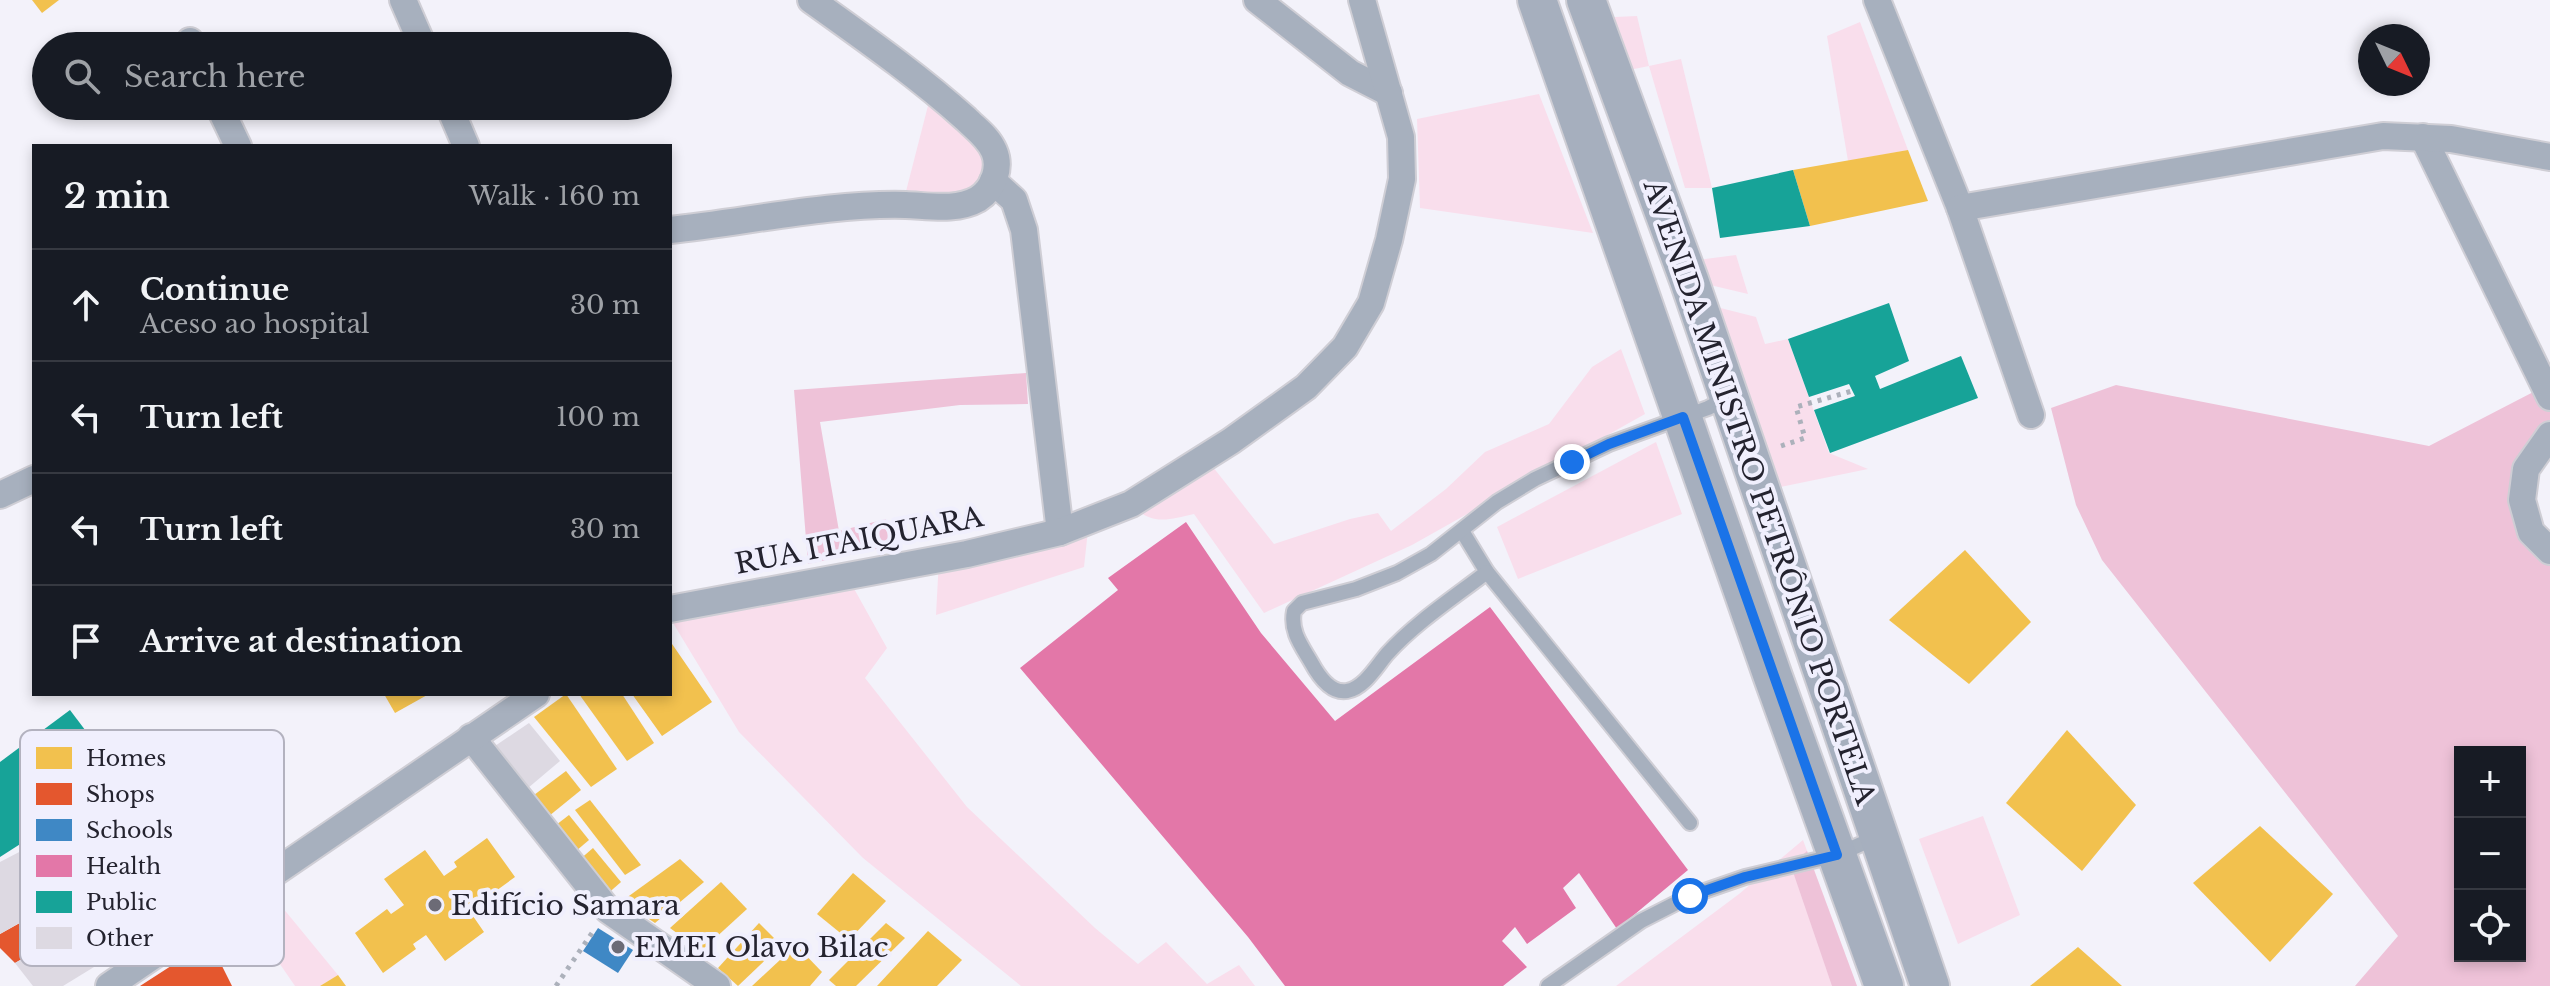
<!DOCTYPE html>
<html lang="en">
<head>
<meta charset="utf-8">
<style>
  :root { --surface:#171b24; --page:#242831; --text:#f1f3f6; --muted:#9ea1a6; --line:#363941 }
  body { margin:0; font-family:"Libre Baskerville",serif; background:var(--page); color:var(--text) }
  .controls { position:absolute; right:24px; bottom:24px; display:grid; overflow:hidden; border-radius:0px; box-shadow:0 4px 12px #0003 }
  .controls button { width:72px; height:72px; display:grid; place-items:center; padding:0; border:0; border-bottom:2px solid var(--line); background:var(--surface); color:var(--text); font:40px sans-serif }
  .compass { position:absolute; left:2358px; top:24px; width:72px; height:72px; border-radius:50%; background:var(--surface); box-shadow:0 4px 12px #0003; rotate:133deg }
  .stop { position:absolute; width:24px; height:24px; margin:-18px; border:6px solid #1a73e8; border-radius:50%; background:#fff }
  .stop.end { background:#1a73e8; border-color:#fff; box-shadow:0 2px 8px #0008 }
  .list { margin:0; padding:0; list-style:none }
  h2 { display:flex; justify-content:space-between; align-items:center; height:104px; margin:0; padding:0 32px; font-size:34px }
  h2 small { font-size:26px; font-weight:400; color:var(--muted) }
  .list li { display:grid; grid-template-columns:52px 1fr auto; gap:24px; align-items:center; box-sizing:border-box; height:112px; padding:0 32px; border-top:2px solid var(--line) }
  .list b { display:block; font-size:30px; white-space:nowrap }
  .list p { margin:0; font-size:26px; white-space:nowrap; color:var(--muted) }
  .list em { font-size:26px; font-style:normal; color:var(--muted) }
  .icon { flex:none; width:44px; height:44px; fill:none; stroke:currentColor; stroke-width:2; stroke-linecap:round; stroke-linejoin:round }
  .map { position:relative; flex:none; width:2550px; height:986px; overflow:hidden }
  .search { position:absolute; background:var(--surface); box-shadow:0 4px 12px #0003; left:32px; top:32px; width:640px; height:88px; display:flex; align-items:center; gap:20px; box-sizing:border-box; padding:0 28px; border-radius:44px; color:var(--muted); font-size:30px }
  .panel { position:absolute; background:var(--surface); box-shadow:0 4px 12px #0003; left:32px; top:144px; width:640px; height:552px; border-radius:0px }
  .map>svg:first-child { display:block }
  .green { fill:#f9deec }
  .forest { fill:#eec2d8; fill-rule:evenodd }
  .homes { fill:#f2c14e }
  .shops { fill:#e4572e }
  .schools { fill:#3f88c5 }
  .health { fill:#e377a8 }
  .public { fill:#17a398 }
  .building { fill:#ddd9e2 }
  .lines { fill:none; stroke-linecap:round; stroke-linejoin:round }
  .lane-casing { stroke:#cfced5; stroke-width:18 }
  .street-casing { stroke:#cfced5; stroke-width:30 }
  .secondary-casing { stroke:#cfced5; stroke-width:42 }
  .path { stroke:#acb1bb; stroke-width:5; stroke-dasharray:4 6; stroke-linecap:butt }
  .lane { stroke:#a7b0be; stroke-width:14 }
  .street { stroke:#a7b0be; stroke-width:26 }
  .secondary { stroke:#a6afbe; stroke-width:38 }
  .route { stroke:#1a73e8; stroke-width:10 }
  .poi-dot { fill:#6c6b76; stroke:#f0effd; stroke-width:3 }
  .labels { text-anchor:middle; stroke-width:8; stroke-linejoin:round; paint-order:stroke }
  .street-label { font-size:28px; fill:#24232f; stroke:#f0effd }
  .poi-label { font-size:28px; fill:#24232f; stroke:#f0effd; text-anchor:start }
  .key { fill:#f0effd; stroke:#b3b2bf; stroke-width:2 }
  .key-label { font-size:22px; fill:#24232f }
</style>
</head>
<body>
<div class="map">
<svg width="2550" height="986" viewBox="0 0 2550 986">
  <rect width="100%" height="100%" fill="#f3f2fa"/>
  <g class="green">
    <path d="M1637,16L1649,66L1681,59L1712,188H1685L1649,66L1614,73L1593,18Z"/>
    <path d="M1860,22L1908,150L1848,161L1827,36Z"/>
    <path d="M931,94L988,147L980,191L903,203Z"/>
    <path d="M1539,94L1593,233L1420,208L1417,119Z"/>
    <path d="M1736,255L1748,294L1689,280L1682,262Z"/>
    <path d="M1697,302L1756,317L1765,344L1788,339L1829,453L1868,469L1761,491Z"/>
    <path d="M1621,349L1645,414L1412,545L1264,613L1194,514C1168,520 1151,526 1131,504L1205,457L1274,544L1350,519L1378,513L1391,531L1446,489L1485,452L1549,424L1592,367Z"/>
    <path d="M1656,442L1682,514L1518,579L1497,527Z"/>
    <path d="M1089,521L1084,567L936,615L939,559Z"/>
    <path d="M847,576L887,648L865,678L967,807L1095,928L1138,964L1166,942L1207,984L1239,965L1255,986H1021L863,858L739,732L670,618Z"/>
    <path d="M1983,816L2020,915L1958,944L1919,839Z"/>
    <path d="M1803,840L1857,986H1616L1739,894Z"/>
    <path d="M273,896L338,975L320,986H295L246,915Z"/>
  </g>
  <g class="forest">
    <path d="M1026,373L1028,404L960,405L820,422L839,531L886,519L890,546L808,564L794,390Z"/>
    <path d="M2116,385L2429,446L2545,386L2550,397V437L2526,469L2550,551V986H2355L2398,936L2102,560L2076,505L2051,408ZM2460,752H2520V956H2460Z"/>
    <path d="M1807,851L1857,986H1832L1791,866Z"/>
  </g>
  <g class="homes">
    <path d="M32,0H59L42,13Z"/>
    <path d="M1908,150L1928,201L1810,226L1793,170Z"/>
    <path d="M1965,550L2031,622L1969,684L1889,620Z"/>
    <path d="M670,641L712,702L662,736L632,694H670Z"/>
    <path d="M384,694H429L395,713Z"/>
    <path d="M566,694L617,769L591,787L534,717Z"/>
    <path d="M579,694H622L654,743L627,761Z"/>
    <path d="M2067,730L2136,805L2082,871L2006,803Z"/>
    <path d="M566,771L581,790L549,816L534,795Z"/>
    <path d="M590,800L641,865L625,875L575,810Z"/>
    <path d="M569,815L589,840L576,851L556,825Z"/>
    <path d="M2260,826L2333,894L2270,962L2193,883Z"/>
    <path d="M487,838L515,877L482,901L479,896L466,906L484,932L445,961L426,935L413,944L416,949L383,973L355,933L387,909L391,914L404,905L384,879L425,850L444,876L457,867L454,862Z"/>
    <path d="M593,848L621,882L605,896L578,861Z"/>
    <path d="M680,859L704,882L655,923L622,901Z"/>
    <path d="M853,873L886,901L849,940L817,914Z"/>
    <path d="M721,882L747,909L701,951L670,928Z"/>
    <path d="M759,923L781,945L738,986L718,968Z"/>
    <path d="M886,923L905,938L856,986H836L829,980Z"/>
    <path d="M928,931L962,960L937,986H877Z"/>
    <path d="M796,945L822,972L810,986H752Z"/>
    <path d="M2078,947L2122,986H2030Z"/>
    <path d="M338,975L346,986H320Z"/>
  </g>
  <g class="shops">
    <path d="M45,909L64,934L15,963L0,948V934Z"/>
    <path d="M209,940L232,986H140L188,955Z"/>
  </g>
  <path class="schools" d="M598,928L633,950L618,973L583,951Z"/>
  <path class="health" d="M1186,522L1261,633L1335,721L1490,607L1688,870L1617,929L1579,873L1563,888L1576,908L1527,944L1515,927L1502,941L1527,967L1503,986H1285L1248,937L1020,668L1118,590L1108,578Z"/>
  <g class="public">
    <path d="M1793,170L1810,226L1720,238L1712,188Z"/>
    <path d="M1889,303L1909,361L1875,376L1880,389L1961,356L1978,398L1830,453L1814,410L1855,396L1849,384L1809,397L1788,339Z"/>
    <path d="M70,710L122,779L0,857V762Z"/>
  </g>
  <g class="building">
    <path d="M529,723L560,761L528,788L492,748Z"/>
    <path d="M25,849L58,901L0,934V862Z"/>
    <path d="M88,924L112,956L63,986H33L15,963Z"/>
  </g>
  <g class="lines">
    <g class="lane-casing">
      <g id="lane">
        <path d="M1462,531L1487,572L1690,823"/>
        <path d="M1487,572C1453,598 1415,623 1387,654C1376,667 1364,688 1347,691C1330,694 1318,675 1311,662C1301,645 1290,631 1294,611L1302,603L1356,589L1397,573L1431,554L1497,502L1535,479L1609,444L1708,408L1729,397"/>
        <path d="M1548,986L1641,921L1690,896L1745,877L1837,855L1879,836"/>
      </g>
    </g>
    <g class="street-casing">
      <g id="street">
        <path d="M403,0L423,46"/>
        <path d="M1257,0L1350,73L1389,93"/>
        <path d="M1877,0L1960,208L2031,415"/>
        <path d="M190,41L192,46"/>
        <path d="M219,106L238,146"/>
        <path d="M449,106L466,146"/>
        <path d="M2423,137L2550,397"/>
        <path d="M993,181L1014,200L1024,230L1060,532"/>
        <path d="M1960,208L2383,136L2451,139L2550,157"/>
        <path d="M670,230C747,222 829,203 906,205C930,206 957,211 978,199C994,189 1001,167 994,151C988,137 976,129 966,119C917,75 864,38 811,0"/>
        <path d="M2550,435L2526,469L2522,500L2531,532L2550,551"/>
        <path d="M0,495L34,479"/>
        <path d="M670,609L967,554L1060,532L1131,504L1231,441L1306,387L1345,347L1371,303L1389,240L1402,179L1401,137L1362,0"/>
        <path d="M471,737L608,910L717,986"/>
        <path d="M109,986L536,694"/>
      </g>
    </g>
    <g class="secondary-casing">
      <g id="secondary">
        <path d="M1537,0L1773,677L1884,986"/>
        <path d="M1586,0L1689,280L1930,986"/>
      </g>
    </g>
    <g class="path">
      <path d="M1781,446L1805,438L1796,407L1852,391"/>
      <path d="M556,986L594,930"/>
    </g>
    <use href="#lane" class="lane"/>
    <use href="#street" class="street"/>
    <use href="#secondary" class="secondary"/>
  </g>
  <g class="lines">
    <path class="route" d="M1572,462L1609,444L1683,417L1837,855L1745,877L1690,896"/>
  </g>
  <g class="poi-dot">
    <circle cx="435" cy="905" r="8"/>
    <circle cx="618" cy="947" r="8"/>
  </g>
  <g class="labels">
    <g class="street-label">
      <text transform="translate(1760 492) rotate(71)" y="10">AVENIDA MINISTRO PETRÔNIO PORTELA</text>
      <text transform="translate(859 540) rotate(-11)" y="10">RUA ITAIQUARA</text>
    </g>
    <g class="poi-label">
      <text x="451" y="915">Edifício Samara</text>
      <text x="634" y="957">EMEI Olavo Bilac</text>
    </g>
  </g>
  <rect x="20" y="730" width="264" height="236" rx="12" class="key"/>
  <rect x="36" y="747" width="36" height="22" fill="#f2c14e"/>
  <rect x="36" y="783" width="36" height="22" fill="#e4572e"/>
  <rect x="36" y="819" width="36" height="22" fill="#3f88c5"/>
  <rect x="36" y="855" width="36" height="22" fill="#e377a8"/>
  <rect x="36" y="891" width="36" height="22" fill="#17a398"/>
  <rect x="36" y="927" width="36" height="22" fill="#ddd9e2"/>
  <g class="key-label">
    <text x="86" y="766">Homes</text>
    <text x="86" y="802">Shops</text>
    <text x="86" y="838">Schools</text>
    <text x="86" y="874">Health</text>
    <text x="86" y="910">Public</text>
    <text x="86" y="946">Other</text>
  </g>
</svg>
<div class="controls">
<button>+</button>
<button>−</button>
<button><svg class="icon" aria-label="locate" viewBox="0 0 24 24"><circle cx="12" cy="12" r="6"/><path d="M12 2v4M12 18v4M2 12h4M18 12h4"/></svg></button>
</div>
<svg class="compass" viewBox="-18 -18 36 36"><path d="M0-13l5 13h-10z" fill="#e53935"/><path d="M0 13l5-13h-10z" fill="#9ea1a6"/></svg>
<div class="stop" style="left:1690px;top:896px"></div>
<div class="stop end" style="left:1572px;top:462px"></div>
<div class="search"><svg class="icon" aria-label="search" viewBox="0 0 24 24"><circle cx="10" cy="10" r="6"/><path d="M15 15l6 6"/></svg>Search here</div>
<section class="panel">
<h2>2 min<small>Walk · 160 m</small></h2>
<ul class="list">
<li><svg class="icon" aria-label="ahead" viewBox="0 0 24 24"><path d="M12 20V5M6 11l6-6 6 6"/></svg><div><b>Continue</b><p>Aceso ao hospital</p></div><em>30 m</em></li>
<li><svg class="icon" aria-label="left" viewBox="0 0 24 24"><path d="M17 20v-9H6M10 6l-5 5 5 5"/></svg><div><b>Turn left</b></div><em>100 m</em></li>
<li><svg class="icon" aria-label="left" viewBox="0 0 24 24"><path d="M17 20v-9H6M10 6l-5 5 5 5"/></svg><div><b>Turn left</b></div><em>30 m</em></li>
<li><svg class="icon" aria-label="arrive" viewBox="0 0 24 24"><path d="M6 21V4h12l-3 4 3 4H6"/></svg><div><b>Arrive at destination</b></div></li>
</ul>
</section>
</div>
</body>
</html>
